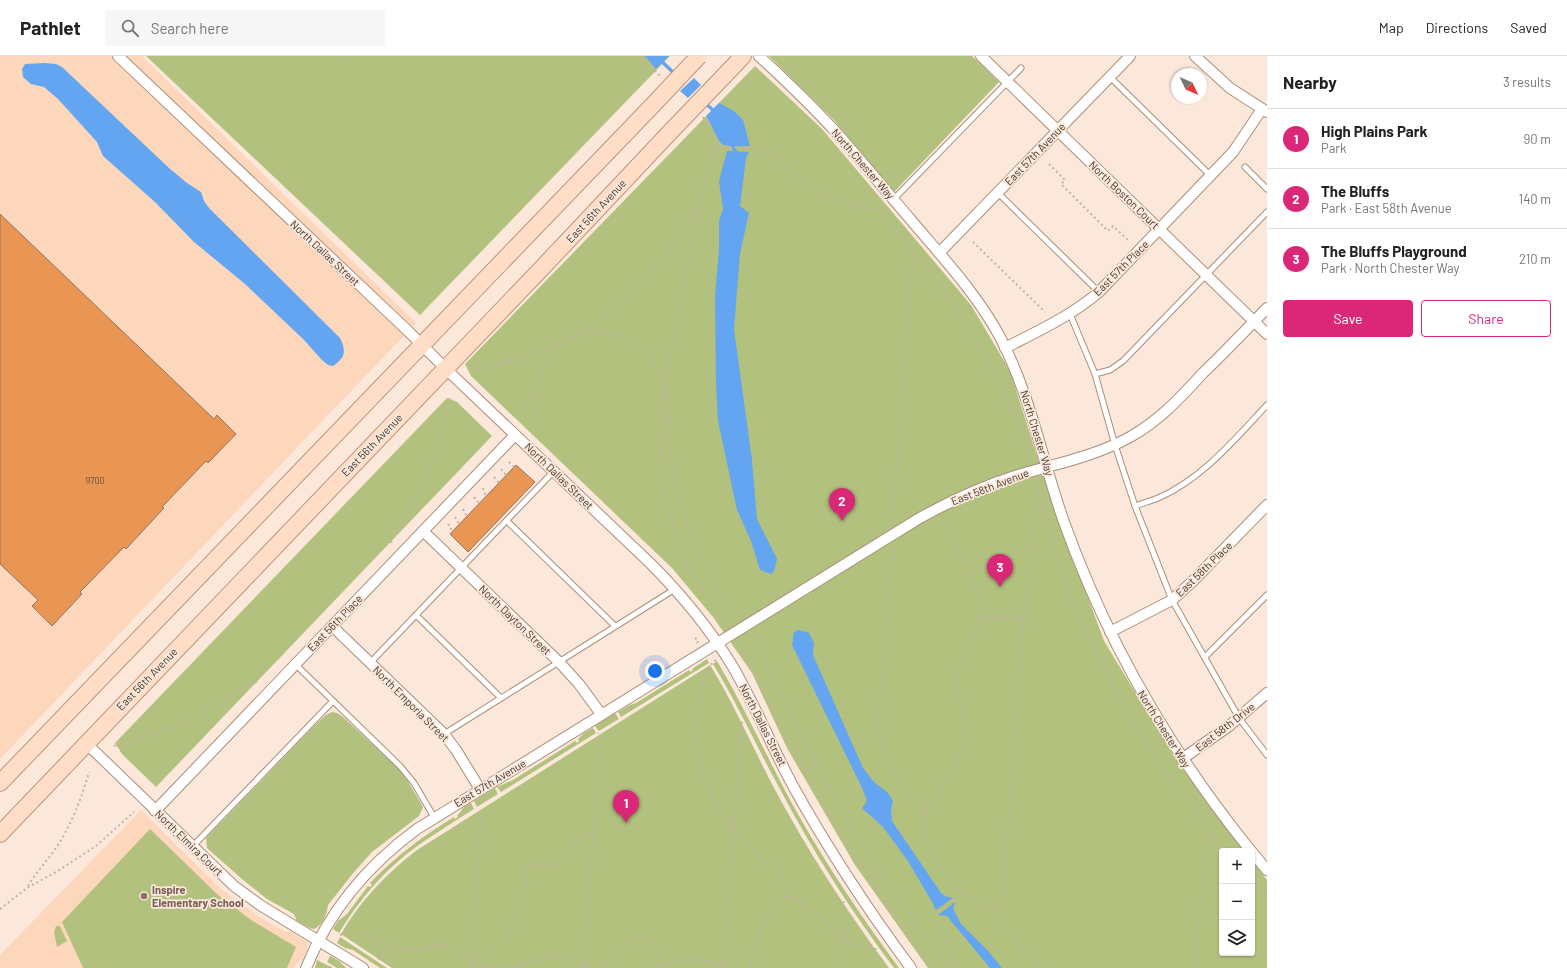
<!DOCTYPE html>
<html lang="en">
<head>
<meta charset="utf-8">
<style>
  :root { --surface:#fff; --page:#f6f6f6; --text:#222; --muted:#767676; --line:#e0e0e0; --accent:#db2777 }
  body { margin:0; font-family:Barlow,sans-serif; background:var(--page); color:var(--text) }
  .controls { position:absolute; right:12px; bottom:12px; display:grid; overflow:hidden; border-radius:4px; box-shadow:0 1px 3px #0004 }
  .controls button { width:36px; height:36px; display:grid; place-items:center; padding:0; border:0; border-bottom:1px solid var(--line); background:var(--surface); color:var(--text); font:20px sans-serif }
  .compass { position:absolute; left:1171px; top:12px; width:36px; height:36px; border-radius:50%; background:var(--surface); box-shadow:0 1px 3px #0004; rotate:134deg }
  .you { position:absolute; left:655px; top:615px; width:14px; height:14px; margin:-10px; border:3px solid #fff; border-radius:50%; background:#1a73e8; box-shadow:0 0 0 6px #1a73e833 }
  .badge { display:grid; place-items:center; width:26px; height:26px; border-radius:50%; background:var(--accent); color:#fff; font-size:13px; font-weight:700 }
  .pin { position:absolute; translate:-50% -33px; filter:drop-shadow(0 1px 2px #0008) }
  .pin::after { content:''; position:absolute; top:21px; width:14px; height:12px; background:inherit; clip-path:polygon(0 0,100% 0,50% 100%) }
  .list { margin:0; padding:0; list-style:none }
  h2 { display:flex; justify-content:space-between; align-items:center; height:52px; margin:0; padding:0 16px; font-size:17px }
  h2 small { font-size:13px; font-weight:400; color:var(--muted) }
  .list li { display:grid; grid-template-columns:26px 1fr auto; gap:12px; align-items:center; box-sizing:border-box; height:60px; padding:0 16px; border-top:1px solid var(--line) }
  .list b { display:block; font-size:15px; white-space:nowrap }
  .list p { margin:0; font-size:13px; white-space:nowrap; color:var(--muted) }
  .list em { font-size:13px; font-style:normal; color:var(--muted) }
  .actions { display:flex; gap:8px; padding:12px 16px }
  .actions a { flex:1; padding:9px 0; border:1px solid var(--accent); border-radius:4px; text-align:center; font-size:14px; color:var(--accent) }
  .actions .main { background:var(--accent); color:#fff }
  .icon { flex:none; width:22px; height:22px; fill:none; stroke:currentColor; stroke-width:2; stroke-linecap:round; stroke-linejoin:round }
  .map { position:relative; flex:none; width:1267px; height:912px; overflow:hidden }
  header { display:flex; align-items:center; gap:24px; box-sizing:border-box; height:56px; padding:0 20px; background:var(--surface); border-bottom:1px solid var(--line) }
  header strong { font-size:19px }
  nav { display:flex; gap:22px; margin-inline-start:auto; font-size:14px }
  .search { width:280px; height:36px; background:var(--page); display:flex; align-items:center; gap:10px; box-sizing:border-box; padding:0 14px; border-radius:4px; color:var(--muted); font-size:15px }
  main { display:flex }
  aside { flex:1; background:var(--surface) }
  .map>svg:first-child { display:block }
  .built { fill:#fdd7bc }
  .green { fill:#b3c17e }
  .water { fill:#63a5f0 }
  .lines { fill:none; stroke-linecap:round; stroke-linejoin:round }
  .stream { stroke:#63a5f0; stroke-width:3.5 }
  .building { fill:#e99553; stroke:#917561 }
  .service-casing { stroke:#ab8e79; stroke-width:7 }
  .minor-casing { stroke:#ab8e79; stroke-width:12 }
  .primary-casing { stroke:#be9578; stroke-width:18 }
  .path { stroke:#c3b2a5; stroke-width:2; stroke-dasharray:2 3; stroke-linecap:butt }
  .service { stroke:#fff; stroke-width:5 }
  .minor { stroke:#fff; stroke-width:10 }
  .primary { stroke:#ffddc6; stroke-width:16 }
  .primary-bridge-casing { stroke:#be9578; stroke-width:18; stroke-linecap:butt }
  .primary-bridge { stroke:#ffddc6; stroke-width:16 }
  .education-dot { fill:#8d6e63; stroke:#fbe8da; stroke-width:1.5 }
  .labels { text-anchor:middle; stroke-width:3.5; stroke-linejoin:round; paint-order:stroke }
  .number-label { font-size:9px; fill:#6d4f38 }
  .street-label { font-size:11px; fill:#44382f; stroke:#fbe8da }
  .education-label { font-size:11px; font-weight:bold; fill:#785e54; stroke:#fbe8da; text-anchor:start }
</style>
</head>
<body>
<header>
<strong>Pathlet</strong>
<div class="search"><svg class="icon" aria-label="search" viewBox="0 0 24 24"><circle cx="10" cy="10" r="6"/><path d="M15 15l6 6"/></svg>Search here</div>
<nav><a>Map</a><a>Directions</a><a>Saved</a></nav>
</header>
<main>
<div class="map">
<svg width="1267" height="912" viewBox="0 0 1267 912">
  <rect width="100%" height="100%" fill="#fbe8da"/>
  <g class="built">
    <path d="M0,0H142L416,267L0,703Z"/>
    <path d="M141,754L220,832L261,862L284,875L291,876L307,886V894L302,904L297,907L295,912H0V899Z"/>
  </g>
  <g class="green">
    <path d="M146,0H670L420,259Z"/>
    <path d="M769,0H972L999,26L894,136L832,62Z"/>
    <path d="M755,10L822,73L971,249L1010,315L1043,419L1104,585L1178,707L1245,795H1222V897H1252V804L1267,824V912H928L855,809L787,692L752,617L713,561L672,512L471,320L465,308Z"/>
    <path d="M447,342L457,346L492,380L156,731L122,698L115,687Z"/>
    <path d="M707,603L709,607L621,661L618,656L630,649L636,647L689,614L690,616L693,614L692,613Z"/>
    <path d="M717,605C747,655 770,709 799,760C829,813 863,863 899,912H894C851,855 813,796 780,733C757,692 738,648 713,608Z"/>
    <path d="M710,609C734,648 752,690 773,730C807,794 846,854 889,912H392L341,878C360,845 387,817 417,794Z"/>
    <path d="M332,656L337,657L343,661L398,712L406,722L423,751L419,760L372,796L354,816L328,849C327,858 323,869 314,873L310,872L297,865L294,858L267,843L242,823L207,792L206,782L313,671L326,659Z"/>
    <path d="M615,657L619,663L599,675L595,670Z"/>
    <path d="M593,672L596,677L501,736L497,731L513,724L575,685L577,687L579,685L578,683L584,677Z"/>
    <path d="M495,732L498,738L477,751L474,745Z"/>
    <path d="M471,747L474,753C456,764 438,776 420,788C387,811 360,842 339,877L333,873L338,865L347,858L368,830L370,831L372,829L370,827C396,800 423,780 454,761L455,763L458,761L457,760L464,751Z"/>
    <path d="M150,773L218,839L251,864L296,891L287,912H83L62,866Z"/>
    <path d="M56,870H60L67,885L57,891L54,876Z"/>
    <path d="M340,881L387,912H380L353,894L345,892L337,887Z"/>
    <path d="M330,900L339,905L346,912H337L327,906Z"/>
    <path d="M317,904L333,912H315Z"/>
  </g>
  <g class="water">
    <path d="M645,0H669L656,13Z"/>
    <path d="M44,7L56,8L62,11L169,112L187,127L201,136L204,145L209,152L340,282C346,295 346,301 333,310L328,309L322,304L304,284L245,228L194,186L155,146L103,100L97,86L58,43L44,31L31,28L23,21L22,13L25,8Z"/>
    <path d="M694,22L701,29L688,42L680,35Z"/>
    <path d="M719,47L734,55L743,64L750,90C742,90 732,91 724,89C718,88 711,66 706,60Z"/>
    <path d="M727,95L749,96L746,102L740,150L749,157L740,198L734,273L752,404L757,463L777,503L774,515L771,518L760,514L751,485L737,454L718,365L716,329L715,240L719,193V165L723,153L719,125Z"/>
    <path d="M798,574L809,577L814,587L813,599L863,712L873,725L888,737L893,745L891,753L892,765L941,837L947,841L953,842L936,854L932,846L908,805L883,771L862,752L867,745L863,734L792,589L794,576Z"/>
    <path d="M955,846L953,853L961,868L988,895L1002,912H990L947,860L938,859Z"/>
  </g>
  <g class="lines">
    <g class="stream">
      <path d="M656,0L676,19"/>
      <path d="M704,46L715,56"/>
      <path d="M731,87L737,99"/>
    </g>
  </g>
  <g class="building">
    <path d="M0,158L214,363L217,359L236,378L208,407L206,405L162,451L164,452L126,493L124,491L80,536L82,538L52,570L32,550L38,544L0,508Z"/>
    <path d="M516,409L535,426L468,496L450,478Z"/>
  </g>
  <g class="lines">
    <g class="service-casing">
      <g id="service">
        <path d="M1110,21L1211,120"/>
        <path d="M1245,111L1267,133"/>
        <path d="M998,137L1099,236"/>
        <path d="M893,144L1021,12"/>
        <path d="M1070,258L1095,318L1115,389L1135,450L1172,544L1239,662L1267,699"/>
        <path d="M1095,318L1110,314L1123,305L1267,156"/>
        <path d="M1135,450C1143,447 1151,445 1158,442C1202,423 1235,383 1267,349"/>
        <path d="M507,465L615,570"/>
        <path d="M416,559L500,641"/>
        <path d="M1205,601L1267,539"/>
        <path d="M370,607L554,415"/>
        <path d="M295,608L400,710L414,727L434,761"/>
        <path d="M444,678L675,533"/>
        <path d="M192,791L333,645"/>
      </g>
    </g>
    <g class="minor-casing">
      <g id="minor">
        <path d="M118,0L408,275L446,313L650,507C682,539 710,573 733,611C755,649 772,691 793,730C828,793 868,854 911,912"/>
        <path d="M759,0C785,24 810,48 834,74C860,103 885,134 911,164C943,202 977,238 1000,281C1031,340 1042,404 1064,466C1107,586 1171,696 1251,795"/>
        <path d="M981,0L1267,278"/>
        <path d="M1195,0L1230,32L1267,56"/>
        <path d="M939,197L1130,0"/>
        <path d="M1005,292C1038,275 1071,260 1099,236L1233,96L1262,53"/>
        <path d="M423,475L559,606L579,628L601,658"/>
        <path d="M332,570L444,678L456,694L480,733"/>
        <path d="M1110,576L1172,544L1193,525L1267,449"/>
        <path d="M86,687L234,830L260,849L363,912"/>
        <path d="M1182,703L1229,670L1267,637"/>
        <path d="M155,755L515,379"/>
        <path d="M1252,796L1267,814"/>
        <path d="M306,912C329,855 368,809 417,773L918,463C950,445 983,430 1018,419C1056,408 1096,400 1130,381C1159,365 1181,341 1203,317C1225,296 1246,274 1267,252"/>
      </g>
    </g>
    <g class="primary-casing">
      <g id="primary">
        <path d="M724,20L743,0"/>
        <path d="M0,727L650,52"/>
        <path d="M0,778L542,212L673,73"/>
      </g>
    </g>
    <g class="path">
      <path d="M641,0L662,22"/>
      <path d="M344,1L345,0"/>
      <path d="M703,61C711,70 715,80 715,92L697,154L696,167L665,329L661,370V405L662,422L670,458L674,474L686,504L688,515L726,570"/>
      <path d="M715,92C731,93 751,89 766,95C779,100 785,110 795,118C818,139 847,151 878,153C901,181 925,208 946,238C982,289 1013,346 1031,406"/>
      <path d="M1049,108L1065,124L1061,128L1108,175L1113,170L1129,185"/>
      <path d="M973,186L1045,256"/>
      <path d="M586,276C598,277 610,276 622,281C646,290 665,318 668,344C670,358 669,372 670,386C671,406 675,425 680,443C690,485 710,522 733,558"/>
      <path d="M477,314L521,302L553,292L563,286L586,276L626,243L646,224L670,194L688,165L697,154"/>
      <path d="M519,354L533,339"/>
      <path d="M539,373L533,339L539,319L552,293"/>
      <path d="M509,406L514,411"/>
      <path d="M501,413L506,419"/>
      <path d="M494,421L499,427"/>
      <path d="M1036,423C1039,434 1039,444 1043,454C1074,580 1144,696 1227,795"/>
      <path d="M483,432L486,440"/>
      <path d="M474,441L479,447"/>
      <path d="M463,453L467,461"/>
      <path d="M455,461L459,468"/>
      <path d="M944,465C954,487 983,538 981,560C980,580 962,595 959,616C956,646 972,667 960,700C952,722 928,739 925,763C921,793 951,829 974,845C980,849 986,854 993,853C999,851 1001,847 1003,842L1029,492L1035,454L1039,445"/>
      <path d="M893,466L914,196"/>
      <path d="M448,468L451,471V476"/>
      <path d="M391,487C398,469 409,454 417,438C433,407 443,374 450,341"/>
      <path d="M892,491C889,531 886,572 883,613C881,635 877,660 881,683C886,708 906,741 926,757"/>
      <path d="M969,520L1029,492"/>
      <path d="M981,560L1023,563"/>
      <path d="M751,583C779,630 801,679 827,728C862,792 904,854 950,912"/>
      <path d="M737,586C763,628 782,673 806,716C843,784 886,850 933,912"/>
      <path d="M698,587L695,583L699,580"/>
      <path d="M716,604C705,611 701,632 699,645C690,694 706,746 741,782C753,794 784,817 786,834C787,848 771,856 765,866C756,879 751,896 751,912"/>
      <path d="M114,690L159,676L186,665L258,625"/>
      <path d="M806,715L817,709"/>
      <path d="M871,824L881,817"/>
      <path d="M1252,824L1267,840"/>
      <path d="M28,830C35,818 45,807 54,795C70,772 81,744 89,716"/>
      <path d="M786,840C822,847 834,893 878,893"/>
      <path d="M995,852L1000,866L1040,912"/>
      <path d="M0,853L27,832L56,816L96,790L134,756"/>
      <path d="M340,879C355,875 367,876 380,885C386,889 392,893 399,894C416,897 431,885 447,890C454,892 460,897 466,901C476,907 488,911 500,912"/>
      <path d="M379,904L389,891"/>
      <path d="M330,912V909"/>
      <path d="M472,912L481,770V763L477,753"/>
      <path d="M483,912C484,886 506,888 513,871C516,864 515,856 517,849C519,841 526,836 527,827C528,820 524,815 528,809C537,807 545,814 553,810C572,801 563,780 593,778"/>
      <path d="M506,912C525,911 541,898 559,900C570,901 578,910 588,912"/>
      <path d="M584,912L600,687L598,677"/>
      <path d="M597,912C604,910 610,906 615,901C625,890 633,874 650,885C661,891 659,901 658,912"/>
      <path d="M651,912C677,901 702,901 728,912"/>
      <path d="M724,912L742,665"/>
      <path d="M838,912L844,844"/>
      <path d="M957,912L935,861L938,856L963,837"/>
      <path d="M1196,912L1205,789L1210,774"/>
    </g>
    <use href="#service" class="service"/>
    <use href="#minor" class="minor"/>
    <use href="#primary" class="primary"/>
    <g class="primary-bridge-casing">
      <g id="primary-bridge">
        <path d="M650,52L699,0"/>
        <path d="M673,73L724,20"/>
      </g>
    </g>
    <use href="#primary-bridge" class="primary-bridge"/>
  </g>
  <circle class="education-dot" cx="144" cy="840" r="4"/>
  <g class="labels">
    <g class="number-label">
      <text x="95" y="428">9700</text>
    </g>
    <g class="street-label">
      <text transform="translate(1035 98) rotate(-46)" y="4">East 57th Avenue</text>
      <text transform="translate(863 108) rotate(49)" y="4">North Chester Way</text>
      <text transform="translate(1124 139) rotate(44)" y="4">North Boston Court</text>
      <text transform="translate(596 155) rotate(-47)" y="4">East 56th Avenue</text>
      <text transform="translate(325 197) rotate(43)" y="4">North Dallas Street</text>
      <text transform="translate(1121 212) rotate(-45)" y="4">East 57th Place</text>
      <text transform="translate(1037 377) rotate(73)" y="4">North Chester Way</text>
      <text transform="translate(372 389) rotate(-46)" y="4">East 56th Avenue</text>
      <text transform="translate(559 420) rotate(44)" y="4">North Dallas Street</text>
      <text transform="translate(990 431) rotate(-21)" y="4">East 58th Avenue</text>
      <text transform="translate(1204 513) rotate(-44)" y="4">East 58th Place</text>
      <text transform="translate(515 564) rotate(44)" y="4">North Dayton Street</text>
      <text transform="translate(335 567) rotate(-46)" y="4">East 56th Place</text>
      <text transform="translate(147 623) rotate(-46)" y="4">East 56th Avenue</text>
      <text transform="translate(411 648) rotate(45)" y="4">North Emporia Street</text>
      <text transform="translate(763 669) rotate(63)" y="4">North Dallas Street</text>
      <text transform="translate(1225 671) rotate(-38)" y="4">East 58th Drive</text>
      <text transform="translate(1164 673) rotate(58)" y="4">North Chester Way</text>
      <text transform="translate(490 727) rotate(-31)" y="4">East 57th Avenue</text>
      <text transform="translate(189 787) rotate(44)" y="4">North Elmira Court</text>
    </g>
    <g class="education-label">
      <text x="152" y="838">Inspire<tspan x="152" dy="13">Elementary School</tspan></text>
    </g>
  </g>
</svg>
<div class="controls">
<button>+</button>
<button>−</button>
<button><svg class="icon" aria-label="layers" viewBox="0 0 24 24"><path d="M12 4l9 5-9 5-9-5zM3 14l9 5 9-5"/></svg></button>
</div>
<svg class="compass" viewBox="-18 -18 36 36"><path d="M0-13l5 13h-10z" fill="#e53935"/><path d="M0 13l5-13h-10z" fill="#767676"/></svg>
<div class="you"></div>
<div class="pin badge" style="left:626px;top:767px">1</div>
<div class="pin badge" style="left:842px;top:465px">2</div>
<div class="pin badge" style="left:1000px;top:531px">3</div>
</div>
<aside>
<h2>Nearby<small>3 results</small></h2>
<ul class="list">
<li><span class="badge">1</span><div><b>High Plains Park</b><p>Park</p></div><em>90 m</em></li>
<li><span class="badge">2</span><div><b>The Bluffs</b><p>Park · East 58th Avenue</p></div><em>140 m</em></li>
<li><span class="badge">3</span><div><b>The Bluffs Playground</b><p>Park · North Chester Way</p></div><em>210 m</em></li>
</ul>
<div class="actions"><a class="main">Save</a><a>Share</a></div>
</aside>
</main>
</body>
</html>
